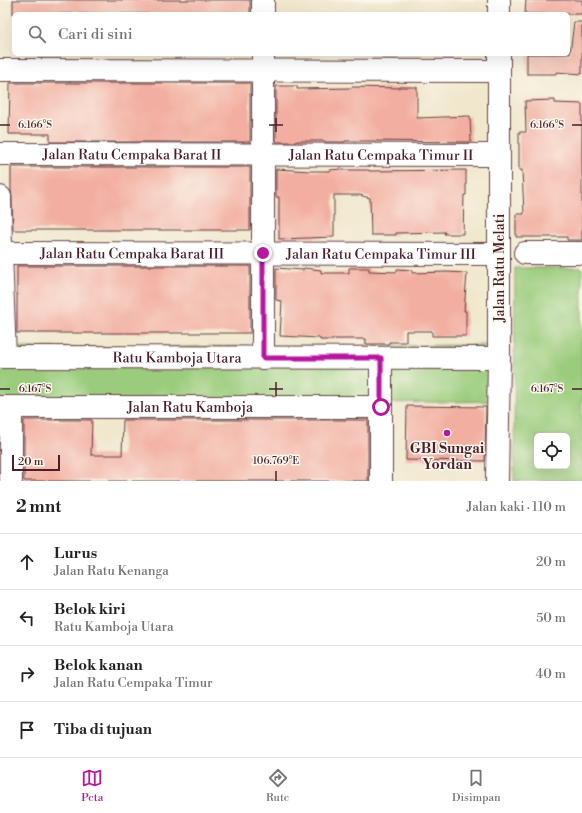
<!DOCTYPE html>
<html lang="id">
<head>
<meta charset="utf-8">
<style>
  :root { --surface:#fff; --page:#f6f6f6; --text:#222; --muted:#767676; --line:#e0e0e0; --accent:#b5179e }
  body { margin:0; font-family:"Libre Bodoni",serif; background:var(--page); color:var(--text) }
  .controls { position:absolute; right:12px; bottom:12px; display:grid; overflow:hidden; border-radius:6px; box-shadow:0 4px 16px #0002 }
  .controls button { width:36px; height:36px; display:grid; place-items:center; padding:0; border:0; border-bottom:1px solid var(--line); background:var(--surface); color:var(--text); font:20px sans-serif }
  .scale { position:absolute; left:12px; bottom:10px; width:48px; box-sizing:border-box; padding-left:4px; border:2px solid #4a1f2b; border-top:0; font-size:11px; line-height:14px; white-space:nowrap; color:#4a1f2b; -webkit-text-stroke:3px #fbf7ec; paint-order:stroke }
  .stop { position:absolute; width:12px; height:12px; margin:-9px; border:3px solid #b5179e; border-radius:50%; background:#fff }
  .stop.end { background:#b5179e; border-color:#fff; box-shadow:0 1px 4px #0008 }
  .list { margin:0; padding:0; list-style:none }
  h2 { display:flex; justify-content:space-between; align-items:center; height:52px; margin:0; padding:0 16px; font-size:17px }
  h2 small { font-size:13px; font-weight:400; color:var(--muted) }
  .list li { display:grid; grid-template-columns:26px 1fr auto; gap:12px; align-items:center; box-sizing:border-box; height:56px; padding:0 16px; border-top:1px solid var(--line) }
  .list b { display:block; font-size:15px; white-space:nowrap }
  .list p { margin:0; font-size:13px; white-space:nowrap; color:var(--muted) }
  .list em { font-size:13px; font-style:normal; color:var(--muted) }
  .icon { flex:none; width:22px; height:22px; fill:none; stroke:currentColor; stroke-width:2; stroke-linecap:round; stroke-linejoin:round }
  .map { position:relative; flex:none; width:582px; height:481px; overflow:hidden }
  .search { position:absolute; background:var(--surface); box-shadow:0 4px 16px #0002; left:12px; right:12px; top:12px; height:44px; display:flex; align-items:center; gap:10px; box-sizing:border-box; padding:0 14px; border-radius:6px; color:var(--muted); font-size:15px }
  .sheet { height:276px; background:var(--surface) }
  nav { display:flex; justify-content:space-around; align-items:center; box-sizing:border-box; height:56px; border-top:1px solid var(--line); background:var(--surface); font-size:11px; color:var(--muted) }
  nav a { display:grid; justify-items:center; gap:2px }
  nav .on { color:var(--accent) }
  .map>svg:first-child { display:block }
  .green { fill:#9acc7b; stroke:#727653; fill-rule:evenodd }
  .building { fill:#f2afa1 }
  .lines { fill:none; stroke-linecap:round; stroke-linejoin:round }
  .minor-casing { stroke:#633d43; stroke-width:24 }
  .minor { stroke:#fff; stroke-width:22 }
  .route { stroke:#b5179e; stroke-width:5 }
  .ticks { fill:none; stroke:#4a1f2b; stroke-width:1.5 }
  .poi-dot { fill:#b5179e; stroke:#fbf7ec; stroke-width:1.5 }
  .labels { text-anchor:middle; stroke-width:3; stroke-linejoin:round; paint-order:stroke }
  .street-label { font-size:14px; fill:#4a1f2b; stroke:#fbf7ec }
  .poi-label { font-size:14px; font-weight:bold; fill:#4a1f2b; stroke:#fbf7ec }
  .ticks-label { font-size:10px; text-anchor:middle; fill:#4a1f2b; stroke:#fbf7ec; stroke-width:3; stroke-linejoin:round; paint-order:stroke }
</style>
</head>
<body>
<div class="map">
<svg width="582" height="481" viewBox="0 0 582 481">
  <rect width="100%" height="100%" fill="#fbf7ec"/>
  <filter id="ink" filterUnits="userSpaceOnUse"><feTurbulence type="fractalNoise" baseFrequency=".025" numOctaves="2"/><feDisplacementMap in="SourceGraphic" scale="8" xChannelSelector="R" yChannelSelector="G"/><feConvolveMatrix kernelMatrix="1 2 1 2 8 2 1 2 1" color-interpolation-filters="sRGB"/></filter>
  <filter id="wash" filterUnits="userSpaceOnUse"><feTurbulence type="fractalNoise" baseFrequency=".012" numOctaves="4" result="noise"/><feDisplacementMap in="SourceGraphic" scale="16" xChannelSelector="R" yChannelSelector="G"/><feGaussianBlur stdDeviation="0.9" result="paint"/><feColorMatrix in="noise" values="0 0 0 0 0 0 0 0 0 0 0 0 0 0 0 0 0 1.4 0 .05"/><feComposite in="paint" operator="in"/></filter>
  <g filter="url(#wash)">
    <rect width="100%" height="100%" fill="#f0e7cc"/>
    <g class="green">
      <path d="M515,268H582V481H514ZM537,436H567V466H537Z"/>
      <path d="M504,345L503,401L0,409V348Z"/>
    </g>
    <g id="blocks">
      <g class="building">
        <rect x="13" y="0" width="237" height="14"/>
        <path d="M526,0H582V14H525Z"/>
        <path d="M574,22H582V74L556,72V74H527V54H570Z"/>
        <path d="M10,83H250V142H50V134H9Z"/>
        <path d="M276,86H297V89L352,88V87L399,88V87H417V118L470,116L471,142L367,141H345V142H325V141H297L296,142H276Z"/>
        <path d="M555,100V103L582,104V240H567V237H516V214H524L522,170H519V132H526L525,101Z"/>
        <path d="M11,167H250V230H13L12,197L11,190Z"/>
        <path d="M276,169L310,171H329V170L342,169V170H369V171L466,170V195H464L463,234H444L445,232L396,233V235H371L370,198L359,195H334V237L279,239V197H276Z"/>
        <rect x="17" y="266" width="233" height="67"/>
        <path d="M276,268L303,270L304,268L321,270V273H349V268H369V271L397,272V269L412,270V273L446,272L467,273L464,311H466V336H432V331H406V342H389V344H366V339H333V340H320V338L280,336L282,301L276,300Z"/>
        <path d="M407,406L486,407L485,461L406,460Z"/>
        <path d="M24,420H92L91,455H122L123,420H368V481H24Z"/>
      </g>
    </g>
  </g>
  <g filter="url(#ink)">
    <use href="#blocks" fill-opacity="0" stroke="#633d43" stroke-width="1"/>
    <g class="lines">
      <g class="minor-casing">
        <g id="minor">
          <path d="M263,0V14"/>
          <path d="M499,0V14"/>
          <path d="M0,70L499,71"/>
          <path id="s1" d="M0,154L499,155"/>
          <path d="M0,197L1,253L5,357"/>
          <path id="s2" d="M1,253L499,254"/>
          <path d="M525,253H582"/>
          <path id="s3" d="M0,357L499,358"/>
          <path d="M263,358V54"/>
          <path id="s4" d="M0,407H381"/>
          <path d="M11,481V407"/>
          <path d="M381,481V358"/>
          <path d="M497,481L499,358V54"/>
        </g>
      </g>
      <use href="#minor" class="minor"/>
    </g>
  </g>
  <g class="lines" filter="url(#ink)">
    <path class="route" d="M263,253V358H381V407"/>
  </g>
  <path class="ticks" d="M276,118V132M0,125H10M269,125H283M572,125H582M276,382V396M0,389H10M269,389H283M572,389H582M276,471V481"/>
  <circle class="poi-dot" cx="447" cy="433" r="4"/>
  <g class="labels">
    <g class="street-label">
      <text dy="5" stroke="none"><textPath href="#s1" startOffset="132">Jalan Ratu Cempaka Barat II</textPath></text>
      <text dy="5" stroke="none"><textPath href="#s1" startOffset="381">Jalan Ratu Cempaka Timur II</textPath></text>
      <text dy="5" stroke="none"><textPath href="#s2" startOffset="131">Jalan Ratu Cempaka Barat III</textPath></text>
      <text dy="5" stroke="none"><textPath href="#s2" startOffset="380">Jalan Ratu Cempaka Timur III</textPath></text>
      <text transform="translate(499 268) rotate(-90)" y="5">Jalan Ratu Melati</text>
      <text dy="5" stroke="none"><textPath href="#s3" startOffset="177">Ratu Kamboja Utara</textPath></text>
      <text dy="5" stroke="none"><textPath href="#s4" startOffset="190">Jalan Ratu Kamboja</textPath></text>
    </g>
    <g class="poi-label">
      <text x="447" y="453">GBI Sungai<tspan x="447" dy="16">Yordan</tspan></text>
    </g>
  </g>
  <g class="ticks-label">
    <text x="35" y="128">6.166°S</text>
    <text x="547" y="128">6.166°S</text>
    <text x="35" y="392">6.167°S</text>
    <text x="547" y="392">6.167°S</text>
    <text x="276" y="464">106.769°E</text>
  </g>
</svg>
<div class="controls">
<button><svg class="icon" aria-label="locate" viewBox="0 0 24 24"><circle cx="12" cy="12" r="6"/><path d="M12 2v4M12 18v4M2 12h4M18 12h4"/></svg></button>
</div>
<div class="scale">20 m</div>
<div class="stop" style="left:381px;top:407px"></div>
<div class="stop end" style="left:263px;top:253px"></div>
<div class="search"><svg class="icon" aria-label="search" viewBox="0 0 24 24"><circle cx="10" cy="10" r="6"/><path d="M15 15l6 6"/></svg>Cari di sini</div>
</div>
<section class="sheet">
<h2>2 mnt<small>Jalan kaki · 110 m</small></h2>
<ul class="list">
<li><svg class="icon" aria-label="ahead" viewBox="0 0 24 24"><path d="M12 20V5M6 11l6-6 6 6"/></svg><div><b>Lurus</b><p>Jalan Ratu Kenanga</p></div><em>20 m</em></li>
<li><svg class="icon" aria-label="left" viewBox="0 0 24 24"><path d="M17 20v-9H6M10 6l-5 5 5 5"/></svg><div><b>Belok kiri</b><p>Ratu Kamboja Utara</p></div><em>50 m</em></li>
<li><svg class="icon" aria-label="right" viewBox="0 0 24 24"><path d="M7 20v-9h11M14 6l5 5-5 5"/></svg><div><b>Belok kanan</b><p>Jalan Ratu Cempaka Timur</p></div><em>40 m</em></li>
<li><svg class="icon" aria-label="arrive" viewBox="0 0 24 24"><path d="M6 21V4h12l-3 4 3 4H6"/></svg><div><b>Tiba di tujuan</b></div></li>
</ul>
</section>
<nav>
<a class="on"><svg class="icon" aria-label="map" viewBox="0 0 24 24"><path d="M3 6l6-2 6 2 6-2v14l-6 2-6-2-6 2zM9 4v14M15 6v14"/></svg>Peta</a>
<a><svg class="icon" aria-label="directions" viewBox="0 0 24 24"><path d="M12 3l9 9-9 9-9-9zM9 14v-3h6M13 9l2 2-2 2"/></svg>Rute</a>
<a><svg class="icon" aria-label="saved" viewBox="0 0 24 24"><path d="M7 4h10v16l-5-4-5 4z"/></svg>Disimpan</a>
</nav>
</body>
</html>
